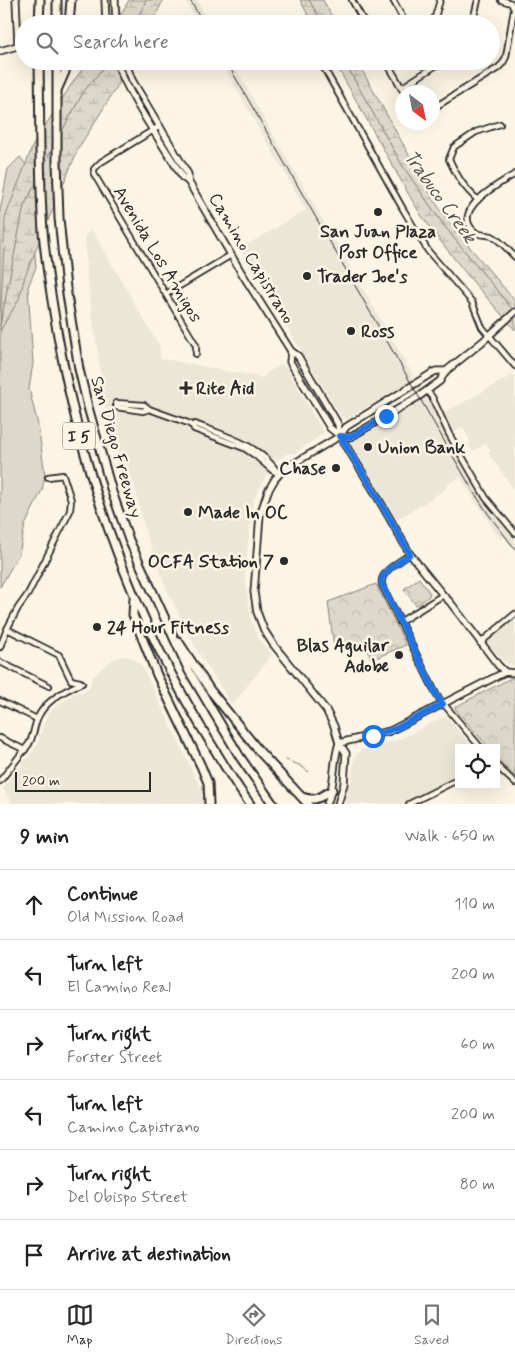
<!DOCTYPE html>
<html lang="en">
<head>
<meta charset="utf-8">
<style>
  :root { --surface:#fff; --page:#f6f6f6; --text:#222; --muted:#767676; --line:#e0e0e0; --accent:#2b2b2b }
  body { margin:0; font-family:Mynerve,sans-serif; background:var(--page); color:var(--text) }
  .controls { position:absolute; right:15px; bottom:15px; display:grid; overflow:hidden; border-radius:0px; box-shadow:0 5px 20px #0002 }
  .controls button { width:45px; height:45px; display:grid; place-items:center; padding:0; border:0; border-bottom:1px solid var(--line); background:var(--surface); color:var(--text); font:25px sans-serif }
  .compass { position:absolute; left:395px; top:85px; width:45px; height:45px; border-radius:50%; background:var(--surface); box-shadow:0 5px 20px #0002; rotate:148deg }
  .scale { position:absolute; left:15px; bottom:12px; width:136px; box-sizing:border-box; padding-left:5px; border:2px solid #2b2b2b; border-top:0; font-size:14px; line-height:18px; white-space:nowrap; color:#2b2b2b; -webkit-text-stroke:4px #fcf5e5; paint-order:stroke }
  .stop { position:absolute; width:15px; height:15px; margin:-11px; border:4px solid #1a73e8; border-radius:50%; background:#fff }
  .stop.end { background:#1a73e8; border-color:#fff; box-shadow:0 1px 5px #0008 }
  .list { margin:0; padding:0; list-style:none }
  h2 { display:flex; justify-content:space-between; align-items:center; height:65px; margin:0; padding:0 20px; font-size:21px }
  h2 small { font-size:16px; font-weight:400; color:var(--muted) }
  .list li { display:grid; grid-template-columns:32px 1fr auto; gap:15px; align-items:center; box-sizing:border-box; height:70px; padding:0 20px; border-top:1px solid var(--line) }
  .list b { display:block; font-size:19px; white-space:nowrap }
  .list p { margin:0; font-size:16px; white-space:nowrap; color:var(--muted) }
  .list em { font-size:16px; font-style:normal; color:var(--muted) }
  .icon { flex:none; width:28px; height:28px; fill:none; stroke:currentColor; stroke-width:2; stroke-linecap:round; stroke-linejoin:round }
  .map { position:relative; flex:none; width:515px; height:804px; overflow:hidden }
  .search { position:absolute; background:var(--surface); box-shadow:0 5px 20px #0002; left:15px; right:15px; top:15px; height:55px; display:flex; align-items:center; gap:12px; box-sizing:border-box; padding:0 18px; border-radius:28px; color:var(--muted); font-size:19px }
  .sheet { height:485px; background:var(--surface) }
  nav { display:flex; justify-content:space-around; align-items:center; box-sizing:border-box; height:70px; border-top:1px solid var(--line); background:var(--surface); font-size:14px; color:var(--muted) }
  nav a { display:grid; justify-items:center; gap:2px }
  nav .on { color:var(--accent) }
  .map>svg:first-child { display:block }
  .built { fill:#ece6d7 }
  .green { fill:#ded8ca; stroke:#84827a }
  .wetland { fill:url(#wetland-marsh); stroke:#84827a }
  .park { fill:url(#park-crowns); stroke:#84827a }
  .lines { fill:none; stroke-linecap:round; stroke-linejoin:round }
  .stream { stroke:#7d7b74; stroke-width:1 }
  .minor-casing { stroke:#2b2b2b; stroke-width:8 }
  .major-casing { stroke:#2b2b2b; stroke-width:9 }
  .highway-casing { stroke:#2b2b2b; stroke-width:11 }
  .minor { stroke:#fcf5e5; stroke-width:4.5 }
  .major { stroke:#fcf5e5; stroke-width:5.5 }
  .highway { stroke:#fcf5e5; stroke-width:7 }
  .rail { stroke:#2b2b2b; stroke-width:1 }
  .route { stroke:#1a73e8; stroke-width:6 }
  .poi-dot { fill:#2b2b2b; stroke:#fcf5e5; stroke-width:2 }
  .labels { text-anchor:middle; stroke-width:5; stroke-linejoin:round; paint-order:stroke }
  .shield { fill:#fcf5e5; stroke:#6a6863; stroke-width:1 }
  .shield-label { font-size:16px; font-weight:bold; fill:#2b2b2b }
  .poi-label { font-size:18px; font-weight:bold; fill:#2b2b2b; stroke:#fcf5e5; text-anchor:start }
  .street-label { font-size:18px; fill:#2b2b2b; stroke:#fcf5e5 }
  .water-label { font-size:19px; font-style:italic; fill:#545350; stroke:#fcf5e5 }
</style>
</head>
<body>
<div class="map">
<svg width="515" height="804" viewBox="0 0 515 804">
  <defs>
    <pattern id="wetland-marsh" width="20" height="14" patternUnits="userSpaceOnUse" patternTransform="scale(1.25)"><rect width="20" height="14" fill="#ded8ca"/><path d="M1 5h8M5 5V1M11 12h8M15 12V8" fill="none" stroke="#bfbaae"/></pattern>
    <pattern id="park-crowns" width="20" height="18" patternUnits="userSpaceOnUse" patternTransform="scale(1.25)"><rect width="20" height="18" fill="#ded8ca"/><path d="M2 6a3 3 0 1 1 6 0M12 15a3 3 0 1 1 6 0" fill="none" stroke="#bfbaae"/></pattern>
  </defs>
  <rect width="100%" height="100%" fill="#fcf5e5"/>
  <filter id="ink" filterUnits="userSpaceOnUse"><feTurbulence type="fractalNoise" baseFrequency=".02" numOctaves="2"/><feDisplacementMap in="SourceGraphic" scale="10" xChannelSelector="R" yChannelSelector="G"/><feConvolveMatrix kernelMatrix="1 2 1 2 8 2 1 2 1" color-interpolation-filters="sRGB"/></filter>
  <g filter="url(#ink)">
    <g class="built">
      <path d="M185,0H197L210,24H198Z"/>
      <path d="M220,61H232L271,131L413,375L412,377L428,402L430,401L484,497L515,536V551L504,536L500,539L460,477L447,485L446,489L397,520L352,445L353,441L417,403L405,384L347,419L341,417L240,249L306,210Z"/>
      <path d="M92,230L160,347V358L263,378L267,373L280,365L285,366L324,433L294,454L289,453L272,462L253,502L245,568L246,587L251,620L258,638L272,655L232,705L198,652L167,590L144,528L134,483L118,453L108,425L87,278L85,235Z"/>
      <path d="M512,375L515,378V491L488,453L491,451L486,444L473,451L468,444L471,442L462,427L453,433L442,414Z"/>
      <path d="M515,620V667L501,659L487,643V641Z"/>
      <path d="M124,656L133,658L142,666L204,795L205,804H12L3,788L35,748L39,739L42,728L49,713L58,704L75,693L83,692L89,689L92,678L103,667L114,659Z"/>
      <path d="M445,717H447L473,748H459V775L401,804H345L347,793L352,779L354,760L355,756L359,752L364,749L382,745L402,738L441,718Z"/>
    </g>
    <path class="green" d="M20,157L31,171L33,233L36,267L28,287L33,363L29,389L38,425L45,475L42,490L25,525L19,554L0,587V211L8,169Z"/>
    <g class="wetland">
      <path d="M129,0H163L152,24H115Z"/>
      <path d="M300,0H323L336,24H313Z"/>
      <path d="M88,61H133L78,149L25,276L19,299L0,331L5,218L33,145L71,85Z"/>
      <path d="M334,61H357L435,202L452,226L515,301V330L468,276L438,238L421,215L408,193Z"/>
    </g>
    <g class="park">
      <path d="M419,578L430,593L429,596L417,605L415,604L404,589Z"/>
      <path d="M376,584L406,645L371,660L366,642L334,648L328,602Z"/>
      <path d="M511,678L515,679V777L496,757V748H489L456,710L455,707Z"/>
    </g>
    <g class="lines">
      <g class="stream">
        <path d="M309,0L323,24"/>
        <path d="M135,24L146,0"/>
        <path d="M344,61L402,165L445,227L513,310"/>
        <path d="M60,135L84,91L109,61"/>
        <path d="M44,166L54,145"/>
        <path d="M0,325L24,206L38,179"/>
        <path d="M286,760L299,765L309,772"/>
      </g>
      <g class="minor-casing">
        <g id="minor">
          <path d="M352,0L365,24"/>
          <path d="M393,0L406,24"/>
          <path d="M433,24L440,0"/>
          <path d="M472,24L478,0"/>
          <path d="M320,61L403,209L428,251L472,302L482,327L515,366"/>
          <path d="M386,61L404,92"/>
          <path d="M401,88L443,61"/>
          <path d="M432,109L498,68L503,63L506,57L514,9L511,3L501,0"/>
          <path d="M160,126L101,162L94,169V174L196,345V354"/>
          <path d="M515,174C501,183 450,209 474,231C478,236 486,234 492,236C500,240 508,250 515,257"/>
          <path d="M478,200C463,187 457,176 449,159L454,147L476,132L500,124"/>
          <path d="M166,294L231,255"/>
          <path d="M427,391L432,397L449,434L486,498L515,533"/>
          <path d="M116,403L144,405L149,409L188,423L193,426L194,429L244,448L256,456L272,470L279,474"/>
          <path d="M116,407L143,411L149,409"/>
          <path d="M193,426L195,424C225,436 259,444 278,473"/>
          <path d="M410,554C400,562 379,571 382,585L437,696L481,748"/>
          <path d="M400,622L443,595"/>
          <path d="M7,629L59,655L71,680L80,682"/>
          <path d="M480,643L515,614"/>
          <path d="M0,647L7,629L18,608L28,594L70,511L71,500L63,475L48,477"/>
          <path d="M0,662L49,686"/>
          <path d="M0,701L37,719"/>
          <path d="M0,738L25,750"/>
          <path d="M496,765L515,783"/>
          <path d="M0,781L29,744C34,735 34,726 38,717C46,700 65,690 82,683"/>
          <path d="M409,804L459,779"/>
        </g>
      </g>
      <g class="major-casing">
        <g id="major">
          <path d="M16,0L18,45"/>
          <path d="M105,0L106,24"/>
          <path d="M115,0L116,24"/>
          <path d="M0,51L24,44"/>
          <path d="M116,61C132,103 160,139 183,178L188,181L241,272L291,351L298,356L338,424L340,436"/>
          <path d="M125,61L132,80L188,174V181"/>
          <path d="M291,351L290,362L330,428L340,436L374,491L410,554L443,595L450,602L498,665L505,672L515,673"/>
          <path d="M340,436L351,437L418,397L440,381L446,371L482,342L515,312"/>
          <path d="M339,743L390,731L505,672"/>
          <path d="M327,804C336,783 332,764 339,743"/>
          <path d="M338,804L344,784L346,753L339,743L334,726L326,710L273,644L264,630L257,612L254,592L260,515L268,491L275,479L283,470L340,436L346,427L432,373L436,371H446"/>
        </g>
      </g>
      <g class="highway-casing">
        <g id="highway">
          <path d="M39,24L40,0"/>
          <path d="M57,24V0"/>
          <path d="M69,24L71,0"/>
          <path d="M39,61C40,118 39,175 43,231C46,266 52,302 58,336C83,476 129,606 201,727C217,753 232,780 250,804"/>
          <path d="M57,61V161L59,218L66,288L79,369L88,407L112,492L129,540L189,671L240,757L273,804"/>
          <path d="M58,88L65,72L66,61"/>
          <path d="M134,598L133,615L157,675L201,766L208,783L209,804"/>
          <path d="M178,641L210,690L259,751L308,804"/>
          <path d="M302,797C318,802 319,797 332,790"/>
        </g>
      </g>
      <use href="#minor" class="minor"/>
      <use href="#major" class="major"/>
      <use href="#highway" class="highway"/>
      <g class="rail">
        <path d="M190,0L204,24"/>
        <path d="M226,61L473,491L489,515L515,549"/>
      </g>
    </g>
  </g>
  <g class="lines" filter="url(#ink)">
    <path class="route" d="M373,736L397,728L443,704L437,696L381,582C383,569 401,562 410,554L374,491L340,436L351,437L386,416"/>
  </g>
  <g class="poi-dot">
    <circle cx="378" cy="212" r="5"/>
    <circle cx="307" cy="276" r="5"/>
    <circle cx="351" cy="331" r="5"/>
    <path d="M183.5 380.5h5v5h5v5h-5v5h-5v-5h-5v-5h5z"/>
    <circle cx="368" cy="447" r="5"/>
    <circle cx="336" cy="468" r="5"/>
    <circle cx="188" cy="512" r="5"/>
    <circle cx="284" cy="561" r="5"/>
    <circle cx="97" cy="627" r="5"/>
    <circle cx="399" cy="655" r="5"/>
  </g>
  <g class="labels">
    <rect class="shield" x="63" y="422.5" width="32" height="27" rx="4"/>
    <g class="shield-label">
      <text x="79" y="442">I 5</text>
    </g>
    <g class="poi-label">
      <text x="378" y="237" text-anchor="middle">San Juan Plaza<tspan x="378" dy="21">Post Office</tspan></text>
      <text x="317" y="282">Trader Joe's</text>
      <text x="361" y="337">Ross</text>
      <text x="196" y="394">Rite Aid</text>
      <text x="378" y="453">Union Bank</text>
      <text x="326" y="474" text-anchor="end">Chase</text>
      <text x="198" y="518">Made In OC</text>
      <text x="274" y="567" text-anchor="end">OCFA Station 7</text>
      <text x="107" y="633">24 Hour Fitness</text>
      <text x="389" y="651" text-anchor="end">Blas Aguilar<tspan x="389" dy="21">Adobe</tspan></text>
    </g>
    <g class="street-label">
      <text transform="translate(158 254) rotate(59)" y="6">Avenida Los Amigos</text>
      <text transform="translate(252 258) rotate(59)" y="6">Camino Capistrano</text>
      <text transform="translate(117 447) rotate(74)" y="6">San Diego Freeway</text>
    </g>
    <g class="water-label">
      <text transform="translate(441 196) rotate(54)" y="7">Trabuco Creek</text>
    </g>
  </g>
</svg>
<div class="controls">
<button><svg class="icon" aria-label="locate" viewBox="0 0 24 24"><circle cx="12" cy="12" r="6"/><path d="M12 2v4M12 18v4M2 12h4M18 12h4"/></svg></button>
</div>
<svg class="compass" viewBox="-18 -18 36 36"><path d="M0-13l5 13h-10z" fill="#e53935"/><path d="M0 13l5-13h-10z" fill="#767676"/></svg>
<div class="scale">200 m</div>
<div class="stop" style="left:373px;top:736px"></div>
<div class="stop end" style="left:386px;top:416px"></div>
<div class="search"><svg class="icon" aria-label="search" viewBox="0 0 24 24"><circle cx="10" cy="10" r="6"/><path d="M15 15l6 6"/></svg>Search here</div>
</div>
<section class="sheet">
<h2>9 min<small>Walk · 650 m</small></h2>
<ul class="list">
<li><svg class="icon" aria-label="ahead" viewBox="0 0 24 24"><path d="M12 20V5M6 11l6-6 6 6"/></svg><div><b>Continue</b><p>Old Mission Road</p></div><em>110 m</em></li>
<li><svg class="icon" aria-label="left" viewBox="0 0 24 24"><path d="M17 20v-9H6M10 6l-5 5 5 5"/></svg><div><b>Turn left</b><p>El Camino Real</p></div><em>200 m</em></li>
<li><svg class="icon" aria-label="right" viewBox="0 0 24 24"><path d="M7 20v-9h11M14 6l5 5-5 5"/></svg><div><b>Turn right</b><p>Forster Street</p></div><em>60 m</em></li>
<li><svg class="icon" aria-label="left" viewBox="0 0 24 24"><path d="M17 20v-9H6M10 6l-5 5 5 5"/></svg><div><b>Turn left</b><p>Camino Capistrano</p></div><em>200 m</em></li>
<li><svg class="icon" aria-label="right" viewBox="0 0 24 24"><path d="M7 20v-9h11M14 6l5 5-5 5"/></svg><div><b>Turn right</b><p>Del Obispo Street</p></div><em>80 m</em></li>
<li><svg class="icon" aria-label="arrive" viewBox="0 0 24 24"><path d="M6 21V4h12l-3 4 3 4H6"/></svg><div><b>Arrive at destination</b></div></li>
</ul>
</section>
<nav>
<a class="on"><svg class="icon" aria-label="map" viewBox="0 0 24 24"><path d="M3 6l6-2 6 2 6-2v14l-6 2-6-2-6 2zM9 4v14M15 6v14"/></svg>Map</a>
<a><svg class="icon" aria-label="directions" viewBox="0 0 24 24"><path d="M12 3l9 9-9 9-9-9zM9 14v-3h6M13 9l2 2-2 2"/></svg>Directions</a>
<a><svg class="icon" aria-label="saved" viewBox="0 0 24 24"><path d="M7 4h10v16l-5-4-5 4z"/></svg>Saved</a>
</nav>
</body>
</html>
